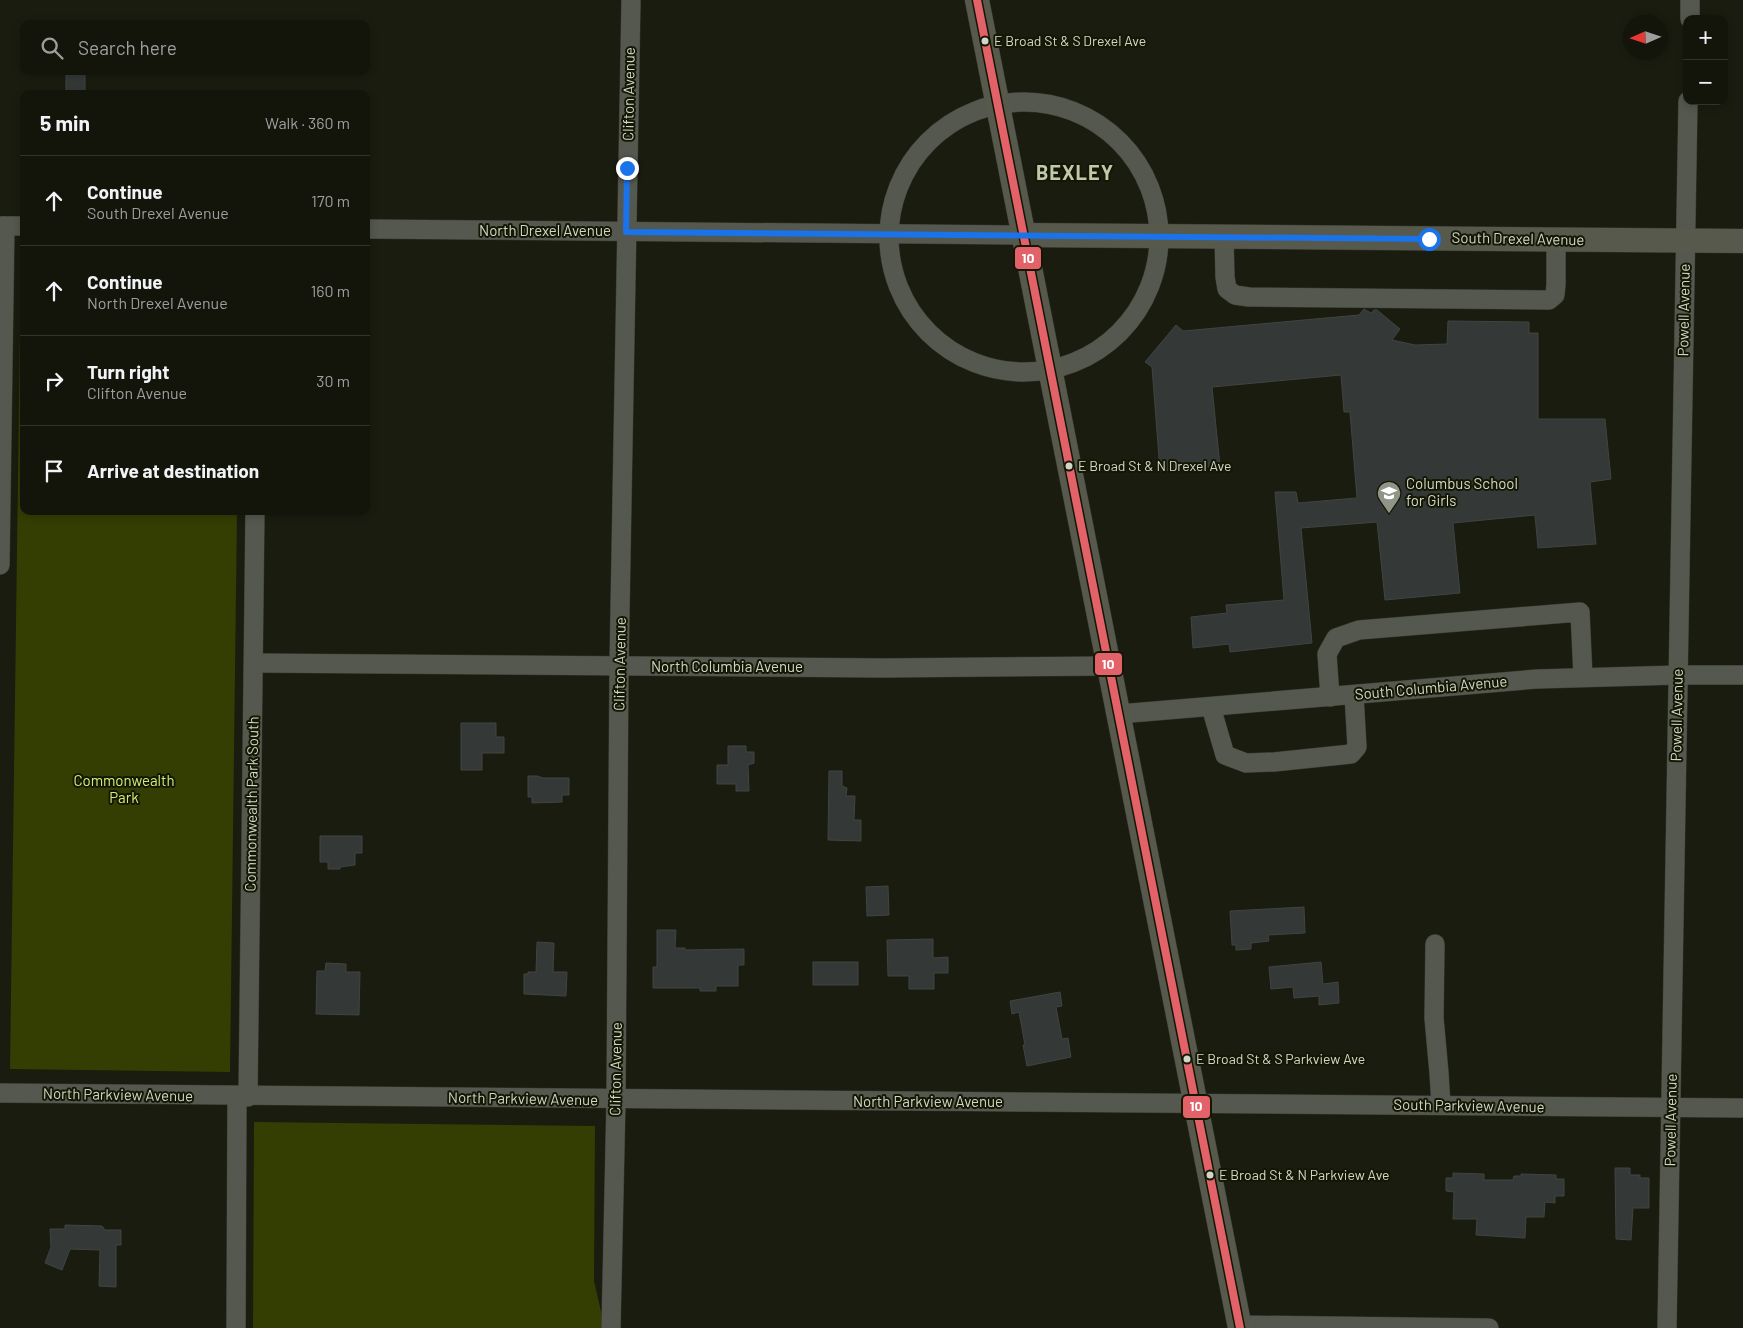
<!DOCTYPE html>
<html lang="en">
<head>
<meta charset="utf-8">
<style>
  :root { --surface:#13150b; --page:#1c1e14; --text:#f1f3f6; --muted:#9d9f9d; --line:#32342c }
  body { margin:0; font-family:Barlow,sans-serif; background:var(--page); color:var(--text) }
  .controls { position:absolute; right:15px; top:15px; display:grid; overflow:hidden; border-radius:10px; box-shadow:0 2px 8px #0003 }
  .controls button { width:45px; height:45px; display:grid; place-items:center; padding:0; border:0; border-bottom:1px solid var(--line); background:var(--surface); color:var(--text); font:25px sans-serif }
  .compass { position:absolute; left:1623px; top:15px; width:45px; height:45px; border-radius:50%; background:var(--surface); box-shadow:0 2px 8px #0003; rotate:267deg }
  .stop { position:absolute; width:15px; height:15px; margin:-11px; border:4px solid #1a73e8; border-radius:50%; background:#fff }
  .stop.end { background:#1a73e8; border-color:#fff; box-shadow:0 1px 5px #0008 }
  .list { margin:0; padding:0; list-style:none }
  h2 { display:flex; justify-content:space-between; align-items:center; height:65px; margin:0; padding:0 20px; font-size:21px }
  h2 small { font-size:16px; font-weight:400; color:var(--muted) }
  .list li { display:grid; grid-template-columns:32px 1fr auto; gap:15px; align-items:center; box-sizing:border-box; height:90px; padding:0 20px; border-top:1px solid var(--line) }
  .list b { display:block; font-size:19px; white-space:nowrap }
  .list p { margin:0; font-size:16px; white-space:nowrap; color:var(--muted) }
  .list em { font-size:16px; font-style:normal; color:var(--muted) }
  .icon { flex:none; width:28px; height:28px; fill:none; stroke:currentColor; stroke-width:2; stroke-linecap:round; stroke-linejoin:round }
  .map { position:relative; flex:none; width:1743px; height:1328px; overflow:hidden }
  .search { position:absolute; background:var(--surface); box-shadow:0 2px 8px #0003; left:20px; top:20px; width:350px; height:55px; display:flex; align-items:center; gap:12px; box-sizing:border-box; padding:0 18px; border-radius:10px; color:var(--muted); font-size:19px }
  .panel { position:absolute; background:var(--surface); box-shadow:0 2px 8px #0003; left:20px; top:90px; width:350px; height:425px; border-radius:10px }
  .map>svg:first-child { display:block }
  .green { fill:#343e02 }
  .building { fill:#343937; stroke:#404442 }
  .lines { fill:none; stroke-linecap:round; stroke-linejoin:round }
  .minor-casing { stroke:#36382e; stroke-width:20 }
  .major-casing { stroke:#36382e; stroke-width:25 }
  .minor { stroke:#55584e; stroke-width:19 }
  .major { stroke:#56594c; stroke-width:24 }
  .bus-1-casing { stroke:#131703; stroke-width:11 }
  .bus-1 { stroke:#e36168; stroke-width:8 }
  .route { stroke:#1a73e8; stroke-width:6 }
  .bus-dot { fill:#d1d6c7; stroke:#131703; stroke-width:2 }
  .labels { text-anchor:middle; stroke-width:4; stroke-linejoin:round; paint-order:stroke }
  .bus-label { font-size:14px; fill:#d1d6c7; stroke:#131703; text-anchor:start }
  .street-label { font-size:15px; fill:#d1d6c7; stroke:#131703 }
  .poi-label { font-size:15px; fill:#d1d6c7; stroke:#131703; text-anchor:start }
  .park-label { font-size:15px; fill:#d3ee76; stroke:#131703 }
  .district-label { font-size:20px; font-weight:bold; letter-spacing:1px; fill:#c1c8ac; stroke:#131703 }
  .line-badge { stroke:#131703; stroke-width:2 }
  .badge-label { font-size:14px; text-anchor:middle; font-weight:bold; fill:#fff }
</style>
</head>
<body>
<div class="map">
<svg width="1743" height="1328" viewBox="0 0 1743 1328">
  <rect width="100%" height="100%" fill="#191c0f"/>
  <g class="green">
    <path d="M21,252H24V511H237L230,1072L10,1069Z"/>
    <path d="M254,1122L595,1126L594,1281L602,1316L601,1328H253Z"/>
  </g>
  <g class="building">
    <rect x="66" y="71" width="19" height="23"/>
    <path d="M1364,309L1371,313L1374,310H1377L1400,329L1392,340L1415,345L1447,344L1448,321L1529,322V333H1538V419H1605L1611,479L1590,482L1596,544L1538,548L1535,515L1453,523L1460,593L1385,600L1377,522L1301,528L1312,643L1230,652L1229,644L1193,648L1191,617L1227,613L1226,605L1284,600L1275,492H1296L1298,503L1357,498L1350,412H1344L1341,375L1212,387L1220,466L1160,471L1152,367L1145,362L1176,325L1183,331L1359,315Z"/>
    <path d="M461,723H496V737H504V753H482V770H461Z"/>
    <path d="M728,746H746V752H754V763L748,765L749,791H736V784H717V765H728Z"/>
    <path d="M829,771H842V786L847,788L846,796H855L854,820H861V841L828,840Z"/>
    <path d="M528,776H537L543,778H569V795H562V802L532,803V797H528Z"/>
    <path d="M320,836H362V853H355V865L340,867V869H328V862H320Z"/>
    <path d="M888,886L889,915L867,916L866,887Z"/>
    <path d="M1304,907L1305,933L1268,935L1269,941L1251,943V949L1236,950V945H1232L1230,911Z"/>
    <path d="M657,930H676L675,948H685V950L744,949V965H738V986H716V991H700V988H653V967H657Z"/>
    <path d="M933,939V958L948,957V973H934V989H909V976H888L887,940Z"/>
    <path d="M537,942L554,943L553,972H567L566,996L524,994V974H528V972H536Z"/>
    <rect x="813" y="962" width="45" height="23"/>
    <path d="M1321,962L1323,984L1338,982L1339,1003L1319,1005V996L1294,998L1293,987L1271,989L1269,967Z"/>
    <path d="M326,963L346,964V972H360L359,1015L316,1014L317,971H325Z"/>
    <path d="M1060,992L1062,1006L1056,1007L1062,1039L1068,1038L1071,1057L1027,1066L1023,1045H1025L1019,1012L1012,1014L1010,1001Z"/>
    <path d="M1615,1168H1630V1175H1640V1178H1649V1208H1633L1631,1240L1616,1239Z"/>
    <path d="M1453,1173L1484,1174V1180H1513L1514,1176H1521V1174L1556,1175V1179H1564V1196H1555V1203L1545,1202L1544,1217H1526L1525,1238L1476,1235L1477,1219H1453L1454,1192L1446,1191V1178H1453Z"/>
    <path d="M65,1225L102,1226L105,1230H121V1245H116V1287L99,1286L100,1250L70,1249L62,1270L45,1263L51,1247L50,1229H65Z"/>
  </g>
  <g class="lines">
    <g class="minor-casing">
      <g id="minor">
        <path d="M1690,19V0"/>
        <circle cx="1024" cy="237" r="135"/>
        <path d="M0,226H24"/>
        <path d="M366,229L1023,235"/>
        <path d="M1224,237L1225,277L1227,289L1235,295L1249,297L1549,300L1555,295L1556,284V240"/>
        <path d="M0,565L5,226"/>
        <path d="M254,663L884,668L1110,666"/>
        <path d="M1330,697L1327,654L1336,638L1359,630L1580,612L1583,677"/>
        <path d="M1211,707L1225,755L1246,763L1274,762L1351,754L1357,747L1354,695"/>
        <path d="M1119,714L1537,679L1678,675H1743"/>
        <path d="M1435,944L1434,1018L1439,1073L1441,1105"/>
        <path d="M0,1093C581,1100 1162,1102 1743,1108"/>
        <path d="M248,1097L255,511"/>
        <path d="M1239,1325L1489,1328"/>
        <path d="M236,1328L237,1096"/>
        <path d="M611,1328L616,1100L619,666L631,0"/>
        <path d="M1667,1328L1688,101"/>
      </g>
    </g>
    <g class="major-casing">
      <g id="major">
        <path d="M977,0L1240,1328"/>
        <path d="M1023,235L1743,241"/>
      </g>
    </g>
    <use href="#minor" class="minor"/>
    <use href="#major" class="major"/>
    <g class="bus-1-casing">
      <path id="bus-1" d="M977,0L1240,1328"/>
    </g>
    <use href="#bus-1" class="bus-1"/>
  </g>
  <g class="lines">
    <path class="route" d="M627,168L626,232L1429,239"/>
  </g>
  <defs>
    <g id="school-pin" transform="scale(1.25)"><path d="M0 17L-7.5 6A9.5 9.5 0 1 1 7.5 6Z" fill="#919587" stroke="#131703"/><path d="M0-5L7-2L0 1L-7-2ZM-4 1L0 2.5L4 1V4Q0 6-4 4Z" fill="#fff"/></g>
  </defs>
  <g fill-rule="evenodd">
    <use href="#school-pin" x="1389" y="493"/>
  </g>
  <g class="bus-dot">
    <circle cx="985" cy="41" r="4.5"/>
    <circle cx="1069" cy="466" r="4.5"/>
    <circle cx="1187" cy="1059" r="4.5"/>
    <circle cx="1210" cy="1175" r="4.5"/>
  </g>
  <g class="labels">
    <g class="bus-label">
      <text x="994" y="46">E Broad St &amp; S Drexel Ave</text>
      <text x="1078" y="471">E Broad St &amp; N Drexel Ave</text>
      <text x="1196" y="1064">E Broad St &amp; S Parkview Ave</text>
      <text x="1219" y="1180">E Broad St &amp; N Parkview Ave</text>
    </g>
    <g class="street-label">
      <text transform="translate(629 94) rotate(-89)" y="5">Clifton Avenue</text>
      <text x="545" y="236">North Drexel Avenue</text>
      <text transform="translate(1518 239) rotate(1)" y="5">South Drexel Avenue</text>
      <text transform="translate(1684 310) rotate(-89)" y="5">Powell Avenue</text>
      <text transform="translate(620 664) rotate(-89)" y="5">Clifton Avenue</text>
      <text x="727" y="672">North Columbia Avenue</text>
      <text transform="translate(1431 688) rotate(-5)" y="5">South Columbia Avenue</text>
      <text transform="translate(1677 715) rotate(-89)" y="5">Powell Avenue</text>
      <text transform="translate(252 804) rotate(-89)" y="5">Commonwealth Park South</text>
      <text transform="translate(616 1069) rotate(-89)" y="5">Clifton Avenue</text>
      <text transform="translate(118 1095) rotate(1)" y="5">North Parkview Avenue</text>
      <text transform="translate(523 1099) rotate(1)" y="5">North Parkview Avenue</text>
      <text x="928" y="1107">North Parkview Avenue</text>
      <text transform="translate(1469 1106) rotate(1)" y="5">South Parkview Avenue</text>
      <text transform="translate(1671 1120) rotate(-89)" y="5">Powell Avenue</text>
    </g>
    <g class="poi-label">
      <text x="1406" y="489">Columbus School<tspan x="1406" dy="17">for Girls</tspan></text>
    </g>
    <g class="park-label">
      <text x="124" y="786">Commonwealth<tspan x="124" dy="17">Park</tspan></text>
    </g>
    <g class="district-label">
      <text x="1075" y="180">BEXLEY</text>
    </g>
  </g>
  <g class="line-badge">
    <rect x="1014" y="246" width="28" height="24" rx="5" fill="#e36168"/>
    <rect x="1094" y="652" width="29" height="24" rx="5" fill="#e36168"/>
    <rect x="1182" y="1095" width="29" height="24" rx="5" fill="#e36168"/>
  </g>
  <g class="badge-label">
    <text x="1028" y="263">10</text>
    <text x="1108" y="669">10</text>
    <text x="1196" y="1111">10</text>
  </g>
</svg>
<div class="controls">
<button>+</button>
<button>−</button>
</div>
<svg class="compass" viewBox="-18 -18 36 36"><path d="M0-13l5 13h-10z" fill="#e53935"/><path d="M0 13l5-13h-10z" fill="#9d9f9d"/></svg>
<div class="stop" style="left:1429px;top:239px"></div>
<div class="stop end" style="left:627px;top:168px"></div>
<div class="search"><svg class="icon" aria-label="search" viewBox="0 0 24 24"><circle cx="10" cy="10" r="6"/><path d="M15 15l6 6"/></svg>Search here</div>
<section class="panel">
<h2>5 min<small>Walk · 360 m</small></h2>
<ul class="list">
<li><svg class="icon" aria-label="ahead" viewBox="0 0 24 24"><path d="M12 20V5M6 11l6-6 6 6"/></svg><div><b>Continue</b><p>South Drexel Avenue</p></div><em>170 m</em></li>
<li><svg class="icon" aria-label="ahead" viewBox="0 0 24 24"><path d="M12 20V5M6 11l6-6 6 6"/></svg><div><b>Continue</b><p>North Drexel Avenue</p></div><em>160 m</em></li>
<li><svg class="icon" aria-label="right" viewBox="0 0 24 24"><path d="M7 20v-9h11M14 6l5 5-5 5"/></svg><div><b>Turn right</b><p>Clifton Avenue</p></div><em>30 m</em></li>
<li><svg class="icon" aria-label="arrive" viewBox="0 0 24 24"><path d="M6 21V4h12l-3 4 3 4H6"/></svg><div><b>Arrive at destination</b></div></li>
</ul>
</section>
</div>
</body>
</html>
